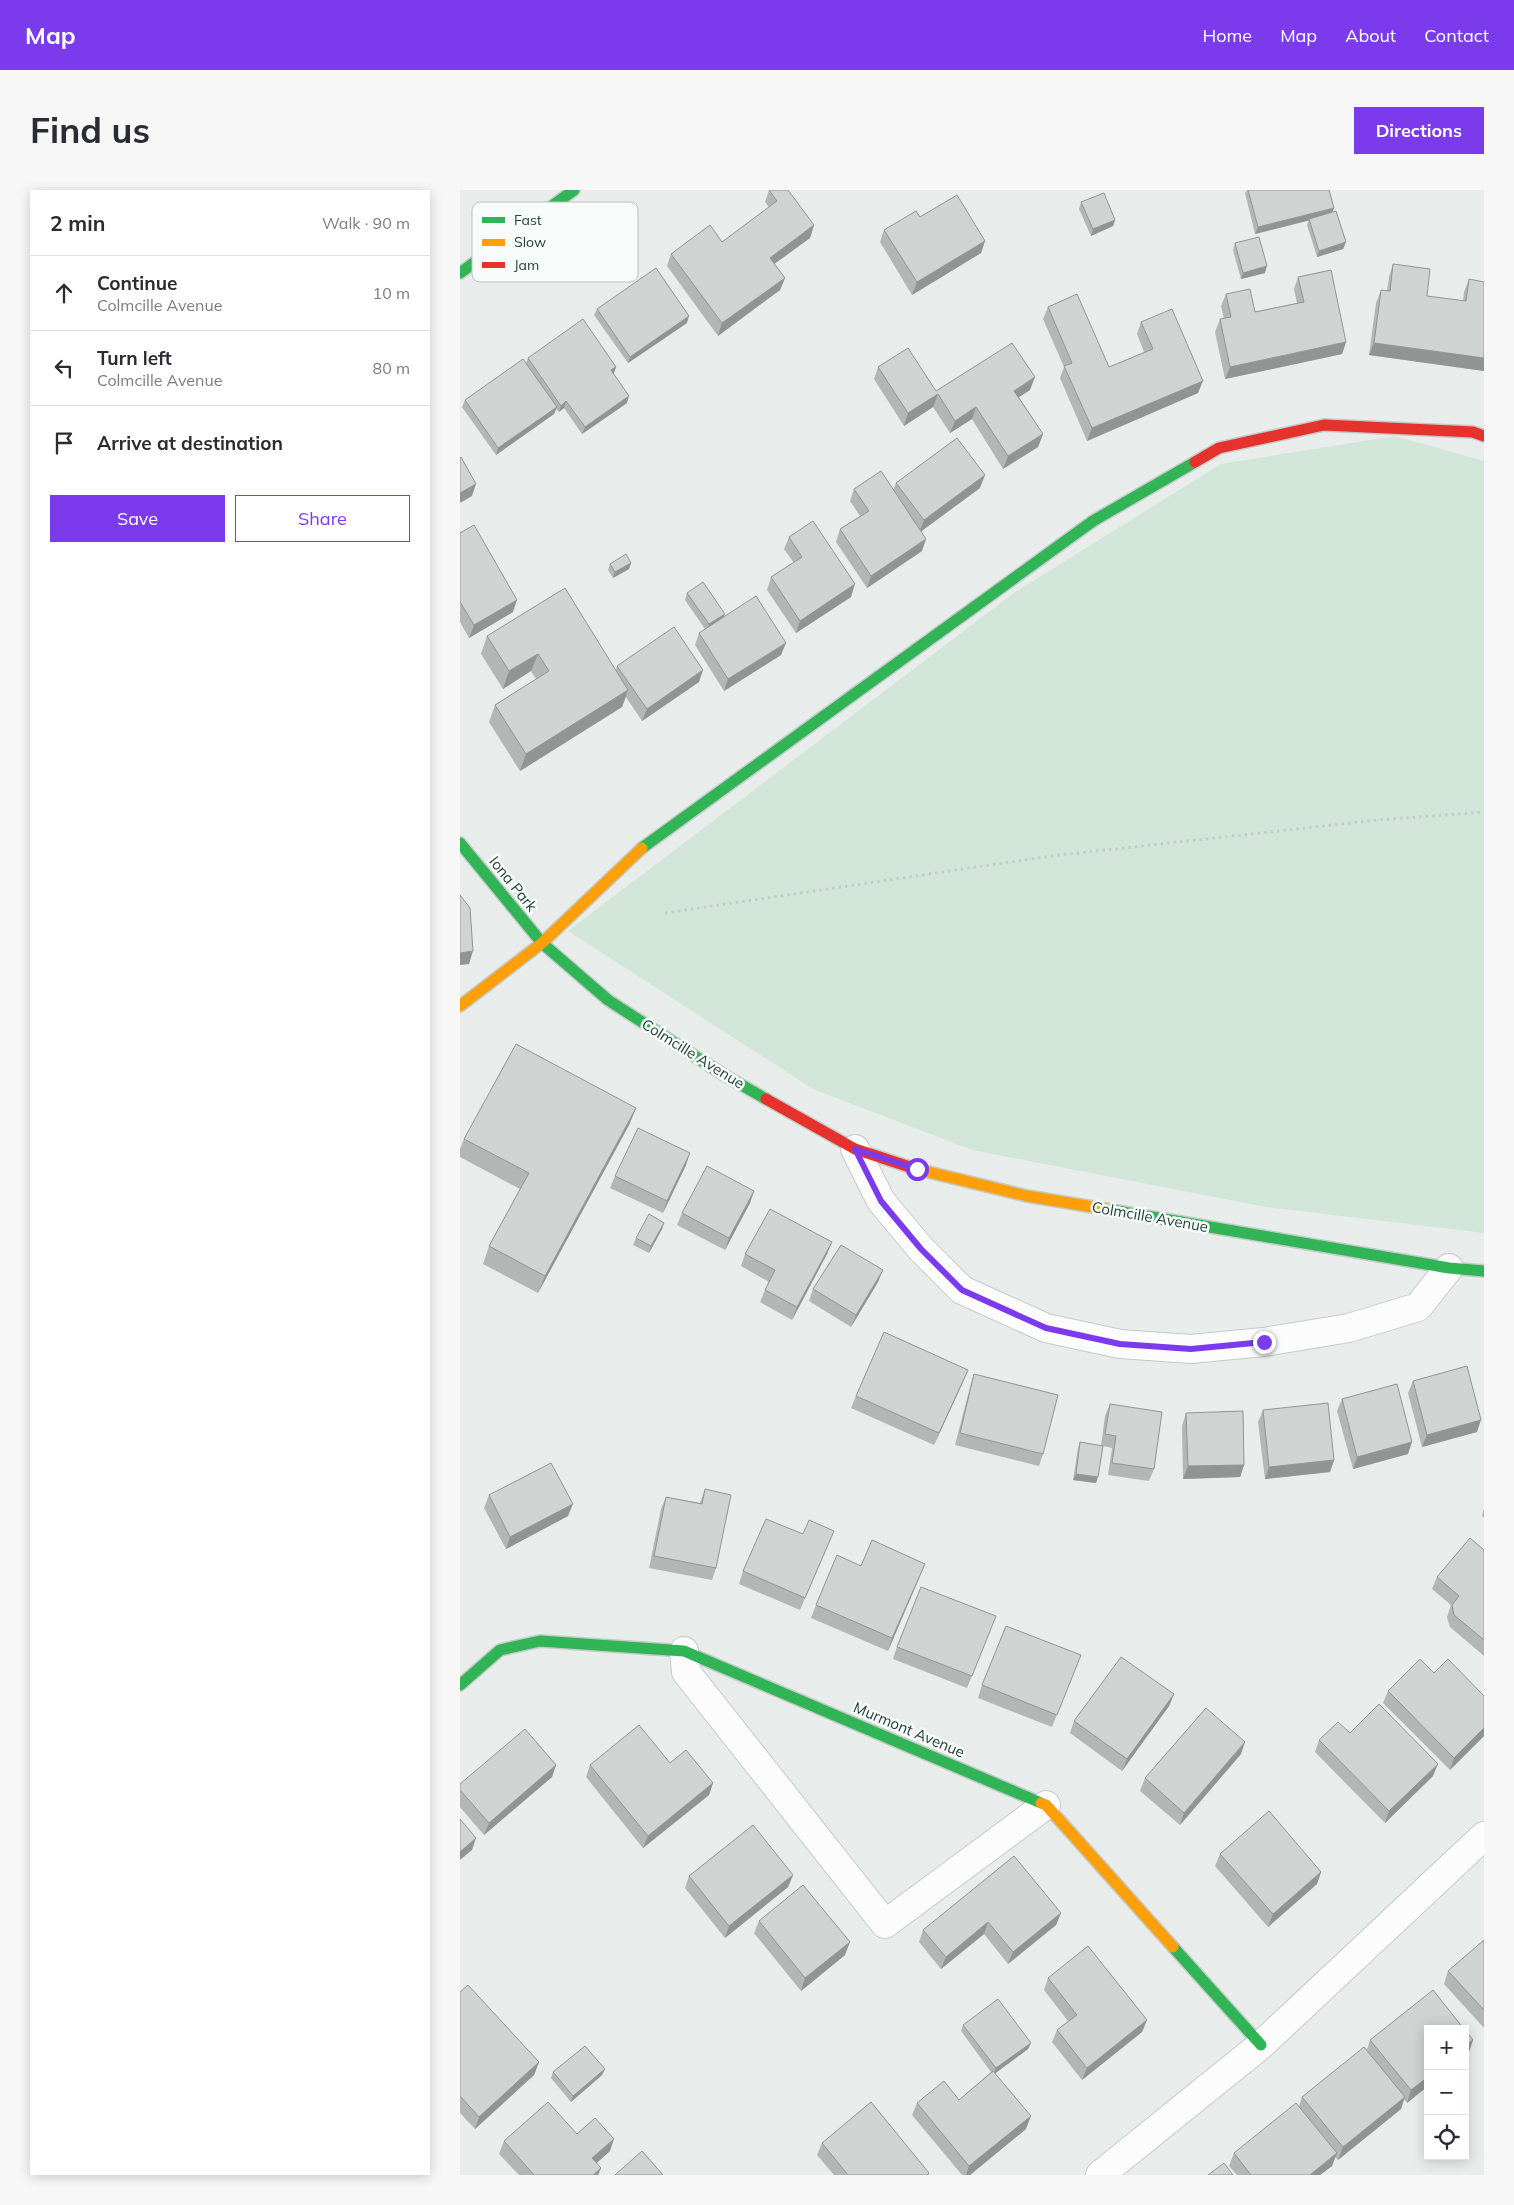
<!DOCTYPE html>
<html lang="en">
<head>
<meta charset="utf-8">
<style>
  :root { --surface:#fff; --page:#f7f7f7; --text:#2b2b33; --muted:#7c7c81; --line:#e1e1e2; --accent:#7c3aed }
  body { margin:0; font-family:Mulish,sans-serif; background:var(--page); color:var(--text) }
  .controls { position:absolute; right:15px; bottom:15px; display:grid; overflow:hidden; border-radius:0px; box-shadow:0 2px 12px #0003 }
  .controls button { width:45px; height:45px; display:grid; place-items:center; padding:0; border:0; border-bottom:1px solid var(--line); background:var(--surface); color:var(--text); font:25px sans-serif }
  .stop { position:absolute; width:15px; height:15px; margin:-11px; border:4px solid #7c3aed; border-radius:50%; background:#fff }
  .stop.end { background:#7c3aed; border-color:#fff; box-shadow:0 1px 5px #0008 }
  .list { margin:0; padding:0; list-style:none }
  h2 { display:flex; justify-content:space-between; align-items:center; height:65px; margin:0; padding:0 20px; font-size:21px }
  h2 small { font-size:16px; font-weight:400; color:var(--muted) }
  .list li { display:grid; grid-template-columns:32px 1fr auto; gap:15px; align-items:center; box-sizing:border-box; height:75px; padding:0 20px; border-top:1px solid var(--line) }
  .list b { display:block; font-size:19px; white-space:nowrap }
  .list p { margin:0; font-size:16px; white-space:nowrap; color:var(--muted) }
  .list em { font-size:16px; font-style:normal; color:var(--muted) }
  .actions { display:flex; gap:10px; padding:15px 20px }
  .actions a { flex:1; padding:11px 0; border:1px solid var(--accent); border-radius:0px; text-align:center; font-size:18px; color:var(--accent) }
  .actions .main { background:var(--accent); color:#fff }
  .icon { flex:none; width:28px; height:28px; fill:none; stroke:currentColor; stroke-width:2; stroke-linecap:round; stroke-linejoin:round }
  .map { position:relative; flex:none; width:1024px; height:1985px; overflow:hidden; border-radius:0px }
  header { display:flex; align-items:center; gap:30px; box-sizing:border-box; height:70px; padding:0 25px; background:var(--accent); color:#fff }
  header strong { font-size:24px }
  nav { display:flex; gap:28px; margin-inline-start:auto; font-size:18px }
  .intro { display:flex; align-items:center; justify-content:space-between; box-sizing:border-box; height:120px; padding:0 30px }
  h1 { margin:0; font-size:35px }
  .button { padding:12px 22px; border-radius:0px; background:var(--accent); color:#fff; font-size:18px; font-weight:700 }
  main { display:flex; gap:30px; padding:0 30px }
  aside { flex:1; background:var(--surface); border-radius:0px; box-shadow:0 2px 12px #0003 }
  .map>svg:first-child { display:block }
  .green { fill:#d1e6d8 }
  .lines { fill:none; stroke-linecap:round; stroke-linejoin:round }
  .street-casing { stroke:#c5cac8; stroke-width:30 }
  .fast-casing { stroke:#c3cbc8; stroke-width:14 }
  .slow-casing { stroke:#c3cbc8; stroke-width:14 }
  .jam-casing { stroke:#c3cbc8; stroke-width:14 }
  .path { stroke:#c3ccca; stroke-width:3; stroke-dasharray:2.5 4; stroke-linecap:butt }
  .street { stroke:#fcfcfc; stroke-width:28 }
  .fast { stroke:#30b455; stroke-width:11 }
  .slow { stroke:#ff9f0a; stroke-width:11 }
  .jam { stroke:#e5322d; stroke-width:11 }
  .wall { fill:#b2b6b5 }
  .shaded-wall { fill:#919493 }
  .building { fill:#cfd4d2; stroke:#919493 }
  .route { stroke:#7c3aed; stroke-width:6 }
  .labels { text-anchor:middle; stroke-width:5; stroke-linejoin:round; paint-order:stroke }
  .street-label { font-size:15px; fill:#24423a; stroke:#f7fbf9 }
  .key { fill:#f7fbf9; stroke:#b8c4c0; stroke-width:1 }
  .key-label { font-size:14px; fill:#24423a }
</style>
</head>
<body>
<header>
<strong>Map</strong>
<nav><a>Home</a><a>Map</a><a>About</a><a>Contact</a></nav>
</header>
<div class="intro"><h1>Find us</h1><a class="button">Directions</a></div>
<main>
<aside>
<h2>2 min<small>Walk · 90 m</small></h2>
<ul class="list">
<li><svg class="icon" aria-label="ahead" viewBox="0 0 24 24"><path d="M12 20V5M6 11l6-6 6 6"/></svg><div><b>Continue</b><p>Colmcille Avenue</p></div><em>10 m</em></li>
<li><svg class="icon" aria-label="left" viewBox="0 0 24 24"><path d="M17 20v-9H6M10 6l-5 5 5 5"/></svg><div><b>Turn left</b><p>Colmcille Avenue</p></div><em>80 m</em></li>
<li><svg class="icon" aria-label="arrive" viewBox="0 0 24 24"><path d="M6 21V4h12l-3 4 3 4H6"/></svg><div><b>Arrive at destination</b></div></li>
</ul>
<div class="actions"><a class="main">Save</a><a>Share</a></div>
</aside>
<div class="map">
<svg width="1024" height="1985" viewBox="0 0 1024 1985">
  <rect width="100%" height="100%" fill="#e8edeb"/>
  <path class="green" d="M935,246L1024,271V1043L806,1017L512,960L353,899L108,741L555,402L761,274Z"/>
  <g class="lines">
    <g class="street-casing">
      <g id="street">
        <path d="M395,959L421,1011L461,1059L502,1100L586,1138L660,1154L731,1159L804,1152L889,1138L958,1117L989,1078"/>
        <path d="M224,1461L226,1482L425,1734L586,1615"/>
        <path d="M640,1985L801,1855L1024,1646"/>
      </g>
    </g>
    <g class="fast-casing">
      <g id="fast">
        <path d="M0,83L114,0"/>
        <path d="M0,653L82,753L148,810L264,885L306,909"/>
        <path d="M182,658L633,331L735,272"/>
        <path d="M651,1020L989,1078L1024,1081"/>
        <path d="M0,1495L40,1460L80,1451L224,1461L581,1613"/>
        <path d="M713,1757L801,1855"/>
      </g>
    </g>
    <g class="slow-casing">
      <g id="slow">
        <path d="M0,816L82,753L182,658"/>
        <path d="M456,979L567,1006L651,1020"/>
        <path d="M581,1613L586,1615L713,1757"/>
      </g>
    </g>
    <g class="jam-casing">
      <g id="jam">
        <path d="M735,272L759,258L864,235L1013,242L1024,246"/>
        <path d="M306,909L395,959L456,979"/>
      </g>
    </g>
    <path class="path" d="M205,723L591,666L918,630L1024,622"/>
    <use href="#street" class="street"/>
    <use href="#fast" class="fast"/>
    <use href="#slow" class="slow"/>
    <use href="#jam" class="jam"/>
  </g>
  <g class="wall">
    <path d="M309,0L354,35L350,48L314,74L325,88L320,100L258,146L207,76L211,64L262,52L309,17L305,12Z"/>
    <path d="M787,0H869L874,18L872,22L886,52L883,59L857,67L847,35L849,30L795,44L785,3Z"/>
    <path d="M621,12L655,30L653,36L631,46L619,19Z"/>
    <path d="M424,40L525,51L521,63L452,105L420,52Z"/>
    <path d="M775,53L805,83L781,89L773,60Z"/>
    <path d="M933,74L967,106L1003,111L1004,102L1009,89L1024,181L909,165L916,113L921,100L927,101L929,87Z"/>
    <path d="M838,87L886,152L882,164L765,189L755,142L760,129H764L761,116L766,104L795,122L837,113L834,99Z"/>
    <path d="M588,117L649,177L684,162L677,144L681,132L738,203L627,251L600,188L604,177L583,129Z"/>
    <path d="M137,119L227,133L168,173L134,125Z"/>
    <path d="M68,168L156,177L153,184L167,213L122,244L104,218L99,222L96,219L94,224L36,265L2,217L5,210L66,173Z"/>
    <path d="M418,177L476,201L570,200L559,207L583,244L578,257L543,279L512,229L490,243L473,217L444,236L414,189Z"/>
    <path d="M436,293L520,298L461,341L462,361L407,398L376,352L380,339L400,326L390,311L394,299L433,300Z"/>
    <path d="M0,343L53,422L9,448L0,432Z"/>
    <path d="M329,347L391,407L336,443L307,400L311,387L334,373L324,359Z"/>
    <path d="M171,373L169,379L153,388L148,380L150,374Z"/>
    <path d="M227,403L265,424L263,427L321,465L264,501L235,455L239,443L245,439L225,410Z"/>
    <path d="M27,446L156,480L157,476L239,492L182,531L166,507L162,517L60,581L29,532L35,515L76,489L71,481L43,499L21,464Z"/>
    <path d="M176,918L169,935L78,1103L23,1074L29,1056L60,999L0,967V959L4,949Z"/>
    <path d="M226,975L203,1023L150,998L155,986Z"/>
    <path d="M294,1001L290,1013L265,1060L217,1035L222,1023Z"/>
    <path d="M204,1033L202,1039L189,1063L173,1055L176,1048Z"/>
    <path d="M372,1052L367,1064L332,1130L300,1112L305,1100L309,1092L281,1076L285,1064Z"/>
    <path d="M418,1092L391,1137L349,1111L353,1099Z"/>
    <path d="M514,1184L583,1264L579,1276L495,1255L510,1197Z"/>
    <path d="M953,1191L1017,1242L962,1257L948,1203Z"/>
    <path d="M503,1192L474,1255L391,1218L396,1206Z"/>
    <path d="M882,1209L948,1264L893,1279L877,1221Z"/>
    <path d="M650,1214L694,1279L689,1291L648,1285L652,1258L643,1256L636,1293L613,1290L618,1258L620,1252L641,1256L645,1226Z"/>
    <path d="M803,1220L874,1270L870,1282L805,1289L798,1232Z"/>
    <path d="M726,1223L784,1275L780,1287L723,1289L722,1236Z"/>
    <path d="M245,1299L256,1378L252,1390L189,1378L201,1319L206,1307L240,1313Z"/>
    <path d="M29,1305L108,1326L46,1359L24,1318Z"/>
    <path d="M1024,1319V1328L1022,1326Z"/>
    <path d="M343,1344L369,1353L340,1420L279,1394L283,1381Z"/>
    <path d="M1024,1360V1466L990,1437L987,1427L991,1415L972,1399L977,1387Z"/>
    <path d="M401,1376L460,1386L428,1461L351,1428L356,1415Z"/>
    <path d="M536,1426L507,1498L433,1469L437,1457Z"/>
    <path d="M616,1477L592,1537L518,1508L522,1495Z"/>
    <path d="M974,1483L1024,1506V1546L990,1580L923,1513L928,1501Z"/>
    <path d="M714,1504L709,1516L662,1581L610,1543L614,1531Z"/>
    <path d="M890,1543L973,1586L925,1633L855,1562L859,1550Z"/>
    <path d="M781,1564L720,1635L680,1601L685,1588Z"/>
    <path d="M210,1573L253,1593L249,1605L183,1658L126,1587L130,1575Z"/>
    <path d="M96,1575L92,1587L24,1645L0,1617V1594Z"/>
    <path d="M760,1664L861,1682L857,1694L808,1737L755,1676Z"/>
    <path d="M333,1685L328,1697L265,1748L225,1698L229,1686Z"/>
    <path d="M601,1723L596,1735L548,1774L524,1744L481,1779L459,1752L463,1740Z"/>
    <path d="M299,1731L385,1765L341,1801L294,1743Z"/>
    <path d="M1024,1750V1838L984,1794L988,1781Z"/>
    <path d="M588,1788L687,1830L682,1842L622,1890L592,1852L597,1840L608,1831L584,1800Z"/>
    <path d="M0,1802L79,1872L74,1885L15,1939L0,1923Z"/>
    <path d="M503,1835L571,1853L568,1859L535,1883L566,1939L510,1985H502L452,1925L457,1913L499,1910L531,1882L501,1841Z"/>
    <path d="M910,1850L968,1896L947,1913L944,1909L941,1919L878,1970L875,1967L872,1976L860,1985H777L769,1976L774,1963L839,1916L842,1907L907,1860Z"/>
    <path d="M145,1879L142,1885L111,1912L91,1888L93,1882Z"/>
    <path d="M117,1944L150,1961L136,1973L141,1978L138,1985H59L39,1964L44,1951Z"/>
    <path d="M362,1953L469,1983V1985H374L357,1965Z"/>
  </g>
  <g class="shaded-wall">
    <path d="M874,18L871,25L795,44L798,37Z"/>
    <path d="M655,30L653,36L631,46L633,39Z"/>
    <path d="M354,35L350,48L306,80L310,68Z"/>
    <path d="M525,51L521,63L452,105L457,92Z"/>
    <path d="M886,52L883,59L857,67L859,61Z"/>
    <path d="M807,76L805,83L781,89L783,83Z"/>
    <path d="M325,88L320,100L258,146L262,133Z"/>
    <path d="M229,126L227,133L168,173L170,167Z"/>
    <path d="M886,152L882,164L765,189L770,177Z"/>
    <path d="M914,153L1024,168V181L909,165Z"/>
    <path d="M156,177L154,183L149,187L151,180Z"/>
    <path d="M575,187L570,200L550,213L554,201Z"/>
    <path d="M743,191L738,203L627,251L632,238Z"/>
    <path d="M478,204L473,217L444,236L448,223Z"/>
    <path d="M169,206L167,213L122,244L125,237Z"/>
    <path d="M106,211L104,218L99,222L101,216Z"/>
    <path d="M97,217L94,224L36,265L38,258Z"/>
    <path d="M516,217L512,229L490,243L495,231Z"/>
    <path d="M583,244L578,257L543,279L548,266Z"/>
    <path d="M525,285L520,298L459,343L464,330Z"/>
    <path d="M16,294L12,306L0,313V303Z"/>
    <path d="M466,349L462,361L407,398L411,386Z"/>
    <path d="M171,373L169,379L153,388L155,382Z"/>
    <path d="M395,394L391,407L336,443L340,431Z"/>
    <path d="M57,410L53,422L9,448L14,435Z"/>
    <path d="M265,424L262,430L246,441L249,434Z"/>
    <path d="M326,453L321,465L264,501L268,489Z"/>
    <path d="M78,464L71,481L43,499L49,481Z"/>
    <path d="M243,480L239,492L182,531L187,519Z"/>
    <path d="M168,500L162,517L60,581L66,564Z"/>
    <path d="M13,761L9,774L0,775V763Z"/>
    <path d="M176,918L169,935L78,1103L85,1086Z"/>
    <path d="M230,963L226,975L203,1023L207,1011Z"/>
    <path d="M294,1001L290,1013L265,1060L269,1048Z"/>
    <path d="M204,1033L202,1039L189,1063L191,1056Z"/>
    <path d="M372,1052L367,1064L332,1130L337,1117Z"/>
    <path d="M423,1080L418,1092L391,1137L396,1125Z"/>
    <path d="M508,1180L503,1192L474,1255L479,1243Z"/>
    <path d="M1021,1230L1017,1242L962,1257L967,1245Z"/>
    <path d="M952,1252L948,1264L893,1279L897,1267Z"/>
    <path d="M874,1270L870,1282L805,1289L809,1277Z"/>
    <path d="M784,1275L780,1287L723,1289L728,1276Z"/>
    <path d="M616,1284L638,1287L636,1293L613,1290Z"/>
    <path d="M113,1314L108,1326L46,1359L50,1347Z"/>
    <path d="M465,1374L460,1386L428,1461L432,1448Z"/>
    <path d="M714,1504L709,1516L662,1581L667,1569Z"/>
    <path d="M1024,1538V1546L990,1580L994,1568Z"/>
    <path d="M785,1552L781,1564L720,1635L724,1623Z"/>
    <path d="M978,1574L973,1586L925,1633L929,1621Z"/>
    <path d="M96,1575L92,1587L24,1645L29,1633Z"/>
    <path d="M253,1593L249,1605L183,1658L188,1646Z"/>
    <path d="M16,1648L12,1660L0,1670V1662Z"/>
    <path d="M861,1682L857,1694L808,1737L813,1724Z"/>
    <path d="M333,1685L328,1697L265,1748L269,1736Z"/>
    <path d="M601,1723L596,1735L548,1774L553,1762Z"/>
    <path d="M528,1732L524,1744L481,1779L486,1767Z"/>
    <path d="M390,1752L385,1765L341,1801L345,1788Z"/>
    <path d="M687,1830L682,1842L622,1890L627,1878Z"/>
    <path d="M1013,1850L1009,1862L1005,1865V1856Z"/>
    <path d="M571,1853L568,1859L533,1885L536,1878Z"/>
    <path d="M79,1872L74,1885L15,1939L19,1927Z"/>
    <path d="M145,1879L142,1885L111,1912L113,1906Z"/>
    <path d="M968,1887V1896L947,1913L951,1900Z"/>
    <path d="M945,1907L941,1919L878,1970L883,1957Z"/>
    <path d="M571,1926L566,1939L510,1985H506L509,1976Z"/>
    <path d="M154,1949L150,1961L128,1981L132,1968Z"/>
    <path d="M877,1963L872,1976L860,1985H850Z"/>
    <path d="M141,1978L138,1985H133Z"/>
  </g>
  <g class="building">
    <path d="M309,0H328L354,35L310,68L325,88L262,133L211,64L250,35L262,52L317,11Z"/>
    <path d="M788,0H869L874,18L798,37Z"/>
    <path d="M644,3L655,30L633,39L621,12Z"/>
    <path d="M497,5L525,51L457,92L424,40L456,21L460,27Z"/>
    <path d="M876,21L886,52L859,61L849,29Z"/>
    <path d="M799,47L807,76L783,83L775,53Z"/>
    <path d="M933,74L970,79L967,106L1006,111L1009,89L1024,92V168L914,153L921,100L930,101Z"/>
    <path d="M196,78L229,126L170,167L137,119Z"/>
    <path d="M871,80L886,152L770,177L760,129L771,127L766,104L790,99L795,122L844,112L838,87Z"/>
    <path d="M617,104L649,177L693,159L681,132L712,119L743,191L632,238L604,176L612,173L588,117Z"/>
    <path d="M123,129L156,177L151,180L169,206L125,237L106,211L101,216L68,168Z"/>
    <path d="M552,153L575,187L554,201L583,244L548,266L516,217L495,231L478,204L448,223L418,177L448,158L476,201Z"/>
    <path d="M63,169L97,217L38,258L5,210Z"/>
    <path d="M497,248L525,285L464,330L436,293Z"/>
    <path d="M1,267L16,294L0,303V268Z"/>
    <path d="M421,281L466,349L411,386L380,339L409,321L394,299Z"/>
    <path d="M353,331L395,394L340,431L311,387L342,367L329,347Z"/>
    <path d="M14,335L57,410L14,435L0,412V343Z"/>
    <path d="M166,364L171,373L155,382L150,374Z"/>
    <path d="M243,392L265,424L249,434L227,403Z"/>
    <path d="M105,398L168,500L66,564L35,515L89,481L78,464L49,481L27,446Z"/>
    <path d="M296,406L326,453L268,489L239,443Z"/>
    <path d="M214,437L243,480L187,519L157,476Z"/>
    <path d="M0,705L10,718L13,761L0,763Z"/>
    <path d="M56,854L176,918L85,1086L29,1056L69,983L4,949Z"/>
    <path d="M178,938L230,963L207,1011L155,986Z"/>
    <path d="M247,976L294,1001L269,1048L222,1023Z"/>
    <path d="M310,1019L372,1052L337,1117L305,1100L315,1080L285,1064Z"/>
    <path d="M189,1024L204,1033L191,1056L176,1048Z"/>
    <path d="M381,1055L423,1080L396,1125L353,1099Z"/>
    <path d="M424,1142L508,1180L479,1243L396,1206Z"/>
    <path d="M1007,1176L1021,1230L967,1245L953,1191Z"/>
    <path d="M514,1184L598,1205L583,1264L500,1243Z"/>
    <path d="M937,1194L952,1252L897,1267L882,1209Z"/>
    <path d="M868,1213L874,1270L809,1277L803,1220Z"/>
    <path d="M650,1214L702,1222L694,1279L652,1273L656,1246L645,1244Z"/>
    <path d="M783,1221L784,1275L728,1276L726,1223Z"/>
    <path d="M620,1252L643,1256L638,1287L616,1284Z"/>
    <path d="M91,1273L113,1314L50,1347L29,1305Z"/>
    <path d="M245,1299L271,1305L256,1378L194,1366L206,1307L242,1314Z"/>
    <path d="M306,1329L343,1344L349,1330L374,1341L345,1408L283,1381Z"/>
    <path d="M1010,1348L1024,1360V1450L994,1425L992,1415L999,1406L977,1387Z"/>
    <path d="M412,1350L465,1374L432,1448L356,1415L377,1365L401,1376Z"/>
    <path d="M461,1397L536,1426L512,1486L437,1457Z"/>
    <path d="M546,1436L621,1465L597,1525L522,1495Z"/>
    <path d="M661,1467L714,1504L667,1569L614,1531Z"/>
    <path d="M960,1469L974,1483L988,1469L1024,1506V1538L994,1568L928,1501Z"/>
    <path d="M919,1514L978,1574L929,1621L859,1550L878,1532L890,1543Z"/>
    <path d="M746,1518L785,1552L724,1623L685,1588Z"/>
    <path d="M179,1535L210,1573L226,1560L253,1593L188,1646L130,1575Z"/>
    <path d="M65,1539L96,1575L29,1633L0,1600V1594Z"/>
    <path d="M809,1621L861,1682L813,1724L760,1664Z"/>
    <path d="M0,1629L16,1648L0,1662Z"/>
    <path d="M293,1635L333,1685L269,1736L229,1686Z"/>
    <path d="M554,1666L601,1723L553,1762L528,1732L486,1767L463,1740Z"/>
    <path d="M343,1695L390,1752L345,1788L299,1731Z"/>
    <path d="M1024,1750V1820L988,1781Z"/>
    <path d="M628,1756L687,1830L627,1878L597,1840L617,1825L588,1788Z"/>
    <path d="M8,1795L79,1872L19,1927L0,1906V1802Z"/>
    <path d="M973,1800L1004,1839H968V1887L951,1900L910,1850Z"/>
    <path d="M538,1809L571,1853L536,1878L503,1835Z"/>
    <path d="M1005,1840L1013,1850L1005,1856Z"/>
    <path d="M125,1856L145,1879L113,1906L93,1882Z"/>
    <path d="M904,1857L945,1907L883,1957L842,1907Z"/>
    <path d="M533,1881L571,1926L509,1976L457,1913L484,1891L499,1910Z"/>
    <path d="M88,1912L117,1944L135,1928L154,1949L132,1968L141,1978L133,1985H74L44,1951Z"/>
    <path d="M411,1912L469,1983L467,1985H388L362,1953Z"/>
    <path d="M836,1913L877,1963L850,1985H791L774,1963Z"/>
    <path d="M182,1961L203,1985H155Z"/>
    <path d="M764,1973L773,1985H748Z"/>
  </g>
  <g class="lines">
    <path class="route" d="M457,979L395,959L421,1011L461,1059L502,1100L586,1138L660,1154L731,1159L804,1152"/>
  </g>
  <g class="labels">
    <g class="street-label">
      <text transform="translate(53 694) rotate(51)" y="5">Iona Park</text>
      <text transform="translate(233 864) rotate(32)" y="5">Colmcille Avenue</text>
      <text transform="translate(690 1027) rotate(10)" y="5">Colmcille Avenue</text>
      <text transform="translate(449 1540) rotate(23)" y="5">Murmont Avenue</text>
    </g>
  </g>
  <rect x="12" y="12" width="166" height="80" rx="8" class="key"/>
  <rect x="22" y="27" width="23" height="6" fill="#30b455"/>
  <rect x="22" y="49" width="23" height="7" fill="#ff9f0a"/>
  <rect x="22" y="72" width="23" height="6" fill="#e5322d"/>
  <g class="key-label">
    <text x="54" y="35">Fast</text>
    <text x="54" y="57">Slow</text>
    <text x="54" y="80">Jam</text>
  </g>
</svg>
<div class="controls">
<button>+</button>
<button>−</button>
<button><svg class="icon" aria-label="locate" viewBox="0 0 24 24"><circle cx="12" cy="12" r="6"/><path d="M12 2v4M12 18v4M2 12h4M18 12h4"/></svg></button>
</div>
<div class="stop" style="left:457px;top:979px"></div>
<div class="stop end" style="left:804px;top:1152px"></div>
</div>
</main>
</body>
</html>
